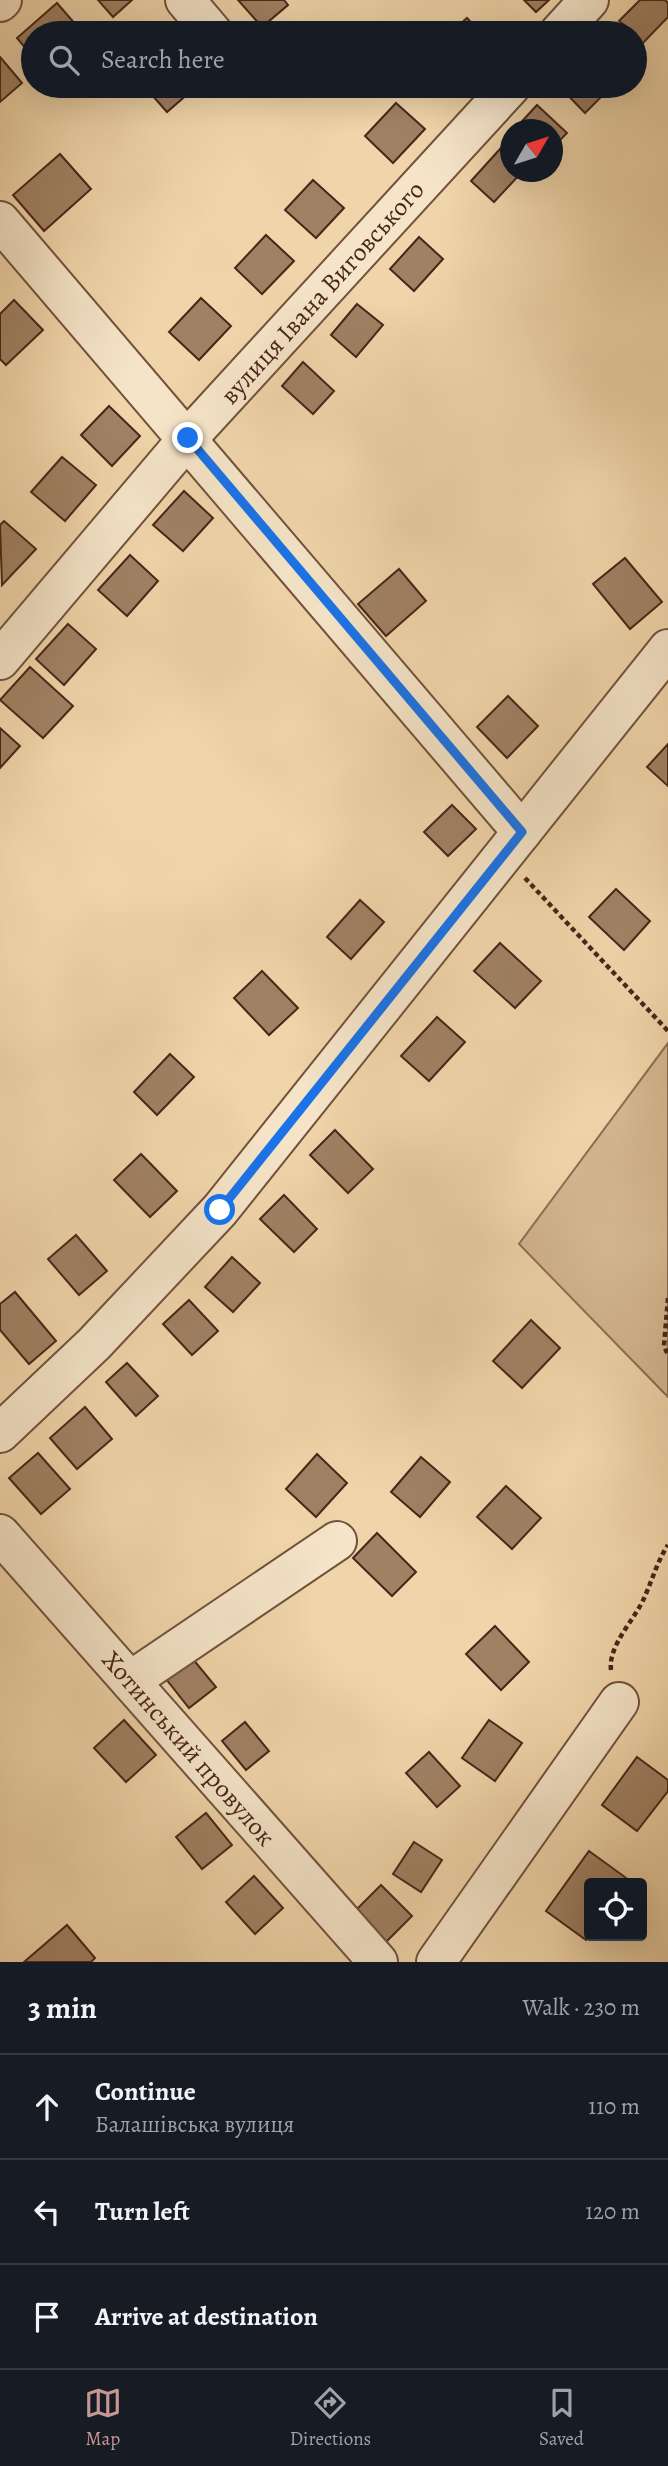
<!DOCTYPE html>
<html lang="en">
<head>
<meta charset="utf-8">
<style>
  :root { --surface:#171b24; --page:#20242c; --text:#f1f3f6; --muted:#9ea1a6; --line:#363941; --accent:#c59692 }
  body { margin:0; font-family:Alegreya,serif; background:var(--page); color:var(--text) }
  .controls { position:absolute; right:21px; bottom:21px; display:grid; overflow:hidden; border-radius:7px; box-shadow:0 7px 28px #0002 }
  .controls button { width:63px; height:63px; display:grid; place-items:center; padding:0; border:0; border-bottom:2px solid var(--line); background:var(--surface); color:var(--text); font:35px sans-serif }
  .compass { position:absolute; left:500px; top:119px; width:63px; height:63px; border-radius:50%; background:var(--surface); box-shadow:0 7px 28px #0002; rotate:51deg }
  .stop { position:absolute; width:21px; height:21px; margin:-16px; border:5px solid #1a73e8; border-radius:50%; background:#fff }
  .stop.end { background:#1a73e8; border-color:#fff; box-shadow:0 2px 7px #0008 }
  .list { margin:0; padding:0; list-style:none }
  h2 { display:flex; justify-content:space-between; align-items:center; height:91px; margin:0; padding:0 28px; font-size:30px }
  h2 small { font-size:23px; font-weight:400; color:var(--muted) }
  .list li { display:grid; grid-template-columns:46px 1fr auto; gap:21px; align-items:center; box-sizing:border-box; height:105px; padding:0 28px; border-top:2px solid var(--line) }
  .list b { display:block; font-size:26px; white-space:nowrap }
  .list p { margin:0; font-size:23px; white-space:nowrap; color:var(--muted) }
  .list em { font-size:23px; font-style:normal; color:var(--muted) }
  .icon { flex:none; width:38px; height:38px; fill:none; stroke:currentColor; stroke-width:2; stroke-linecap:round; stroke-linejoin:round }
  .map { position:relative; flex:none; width:668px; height:1962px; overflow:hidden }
  .search { position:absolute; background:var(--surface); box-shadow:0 7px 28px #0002; left:21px; right:21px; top:21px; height:77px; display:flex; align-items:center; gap:18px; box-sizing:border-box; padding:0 24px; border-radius:38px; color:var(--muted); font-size:26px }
  .sheet { height:406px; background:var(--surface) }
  nav { display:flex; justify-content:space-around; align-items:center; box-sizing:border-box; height:98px; border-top:2px solid var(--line); background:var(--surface); font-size:19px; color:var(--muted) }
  nav a { display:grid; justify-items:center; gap:4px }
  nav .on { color:var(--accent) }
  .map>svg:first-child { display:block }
  .green { fill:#d4b791; stroke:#8e6e54; stroke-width:2 }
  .building { fill:#a08164; stroke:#492518; stroke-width:2 }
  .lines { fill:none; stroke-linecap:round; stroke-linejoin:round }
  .minor-casing { stroke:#73513c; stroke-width:42 }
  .path { stroke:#492518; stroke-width:4.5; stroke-dasharray:5 3.5; stroke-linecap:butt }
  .minor { stroke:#f5e4c8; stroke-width:38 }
  .route { stroke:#1a73e8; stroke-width:9 }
  .labels { text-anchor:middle; stroke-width:5; stroke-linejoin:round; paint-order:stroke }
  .street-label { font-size:26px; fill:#492518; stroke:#f5e4c8 }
</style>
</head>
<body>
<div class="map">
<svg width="668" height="1962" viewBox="0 0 668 1962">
  <rect width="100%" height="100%" fill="#f0d5aa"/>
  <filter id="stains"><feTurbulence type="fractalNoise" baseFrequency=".00286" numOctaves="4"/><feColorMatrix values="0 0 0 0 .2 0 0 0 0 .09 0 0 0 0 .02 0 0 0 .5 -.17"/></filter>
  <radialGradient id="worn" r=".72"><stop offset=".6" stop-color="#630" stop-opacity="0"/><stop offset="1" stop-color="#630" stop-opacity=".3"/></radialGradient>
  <path class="green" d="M668,1043V1397L519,1244Z"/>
  <g class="building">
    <path d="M98,0H132L113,17Z"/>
    <path d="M238,0H284L288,5L262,27Z"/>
    <path d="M524,0H549L536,12Z"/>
    <path d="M640,0H665L668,3V17L642,44L635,33L619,21Z"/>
    <path d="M57,3L83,33H33V57L17,38Z"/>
    <path d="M467,18L481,33H450Z"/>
    <path d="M0,57L22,83L0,102Z"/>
    <path d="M144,86H197L167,112Z"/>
    <path d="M559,86H612L585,113Z"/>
    <path d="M396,103L425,129L393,163L365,136Z"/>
    <path d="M537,105L567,133L552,148V130H514Z"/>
    <path d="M500,149L510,159V172H522L494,202L471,181Z"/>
    <path d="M60,154L91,189L44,231L13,195Z"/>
    <path d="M313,180L344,208L316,238L285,210Z"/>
    <path d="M266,235L294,261L262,294L235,268Z"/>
    <path d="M419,237L443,259L414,291L390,269Z"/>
    <path d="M201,298L231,326L199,360L169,332Z"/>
    <path d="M14,300L43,330L6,365L0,359V314Z"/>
    <path d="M357,304L383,325L356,357L331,335Z"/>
    <path d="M303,362L334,391L313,414L282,386Z"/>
    <path d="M109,406L140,436L112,466L81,435Z"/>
    <path d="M62,457L96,485L65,521L31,492Z"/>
    <path d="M184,491L213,518L183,551L153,525Z"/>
    <path d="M4,521L36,549L2,585L0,525Z"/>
    <path d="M130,555L158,581L127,616L98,590Z"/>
    <path d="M625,558L662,602L630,629L593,584Z"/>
    <path d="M399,569L426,601L386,636L358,604Z"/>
    <path d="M68,624L96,649L64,685L36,659Z"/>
    <path d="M30,667L73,706L43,738L0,700Z"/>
    <path d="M508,696L538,726L507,758L477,727Z"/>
    <path d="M0,728L20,746L0,768Z"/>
    <path d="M668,744V786L647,767Z"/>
    <path d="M452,805L476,829L448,856L424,832Z"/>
    <path d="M616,889L650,921L624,950L589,917Z"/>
    <path d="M360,900L384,922L351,959L327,937Z"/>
    <path d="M500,943L541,981L515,1008L474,971Z"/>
    <path d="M262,971L298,1008L269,1035L234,998Z"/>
    <path d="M437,1017L465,1042L429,1081L401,1056Z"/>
    <path d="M170,1054L194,1077L157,1115L134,1092Z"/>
    <path d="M335,1130L373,1169L348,1193L310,1155Z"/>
    <path d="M141,1154L177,1191L150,1217L114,1180Z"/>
    <path d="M284,1195L317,1229L294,1252L260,1219Z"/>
    <path d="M76,1235L107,1271L79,1295L48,1259Z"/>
    <path d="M232,1257L260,1283L233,1312L205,1287Z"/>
    <path d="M15,1292L56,1341L29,1364L0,1330V1304Z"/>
    <path d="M189,1300L218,1331L192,1355L163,1324Z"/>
    <path d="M531,1320L560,1348L522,1388L493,1361Z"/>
    <path d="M127,1363L158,1396L136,1416L106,1382Z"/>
    <path d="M85,1407L112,1439L77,1469L50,1438Z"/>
    <path d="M38,1453L70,1489L41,1514L9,1478Z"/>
    <path d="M317,1454L347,1483L316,1517L286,1489Z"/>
    <path d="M421,1457L450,1482L420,1517L391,1492Z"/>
    <path d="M506,1486L541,1518L512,1549L477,1517Z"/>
    <path d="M377,1533L416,1572L392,1596L353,1558Z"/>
    <path d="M495,1626L529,1662L501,1690L466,1654Z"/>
    <path d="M192,1658L216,1687L189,1708L166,1679Z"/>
    <path d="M124,1720L156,1755L126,1782L94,1748Z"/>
    <path d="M489,1720L522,1743L495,1781L462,1758Z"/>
    <path d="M245,1722L269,1751L246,1770L222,1741Z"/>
    <path d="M429,1752L460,1786L437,1807L406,1773Z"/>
    <path d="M637,1757L668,1780V1791L637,1831L602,1805Z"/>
    <path d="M206,1813L232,1845L202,1869L176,1837Z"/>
    <path d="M414,1842L442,1860L421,1892L393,1874Z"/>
    <path d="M589,1851L629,1880L626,1883H589V1935L586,1940L546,1911Z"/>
    <path d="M254,1876L283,1908L255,1934L226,1902Z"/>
    <path d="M381,1885L412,1916L383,1945L353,1913Z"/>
    <path d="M67,1925L95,1958L91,1962H24Z"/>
  </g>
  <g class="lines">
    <g class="minor-casing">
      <g id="minor">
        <path d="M185,0L213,33"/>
        <path d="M0,2L2,0"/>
        <path d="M559,33L589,0"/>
        <path d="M0,221L522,832"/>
        <path d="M0,660L188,438L511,86"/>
        <path d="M0,1433L94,1344L220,1210L668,649"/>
        <path d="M0,1534L378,1962"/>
        <path d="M130,1681L337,1541"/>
        <path d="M436,1962L619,1702"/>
      </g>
    </g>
    <g class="path">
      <path d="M525,878L668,1031"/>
      <path d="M668,1298L664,1346L668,1355"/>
      <path d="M611,1670C608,1644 636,1619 645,1596C653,1578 657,1562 668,1545"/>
    </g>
    <use href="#minor" class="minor"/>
  </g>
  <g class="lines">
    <path class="route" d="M188,438L522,832L220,1210"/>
  </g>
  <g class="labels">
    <g class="street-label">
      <text transform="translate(322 292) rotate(-48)" y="9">вулиця Івана Виговського</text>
      <text transform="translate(189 1748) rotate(49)" y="9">Хотинський провулок</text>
    </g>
  </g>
  <rect width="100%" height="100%" filter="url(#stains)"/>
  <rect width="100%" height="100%" fill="url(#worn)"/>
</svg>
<div class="controls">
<button><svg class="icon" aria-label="locate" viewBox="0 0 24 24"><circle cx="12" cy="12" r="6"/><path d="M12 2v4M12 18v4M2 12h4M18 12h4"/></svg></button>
</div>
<svg class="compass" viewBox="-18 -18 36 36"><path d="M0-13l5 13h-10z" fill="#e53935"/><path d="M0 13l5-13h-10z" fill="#9ea1a6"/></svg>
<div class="stop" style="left:220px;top:1210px"></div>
<div class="stop end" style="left:188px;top:438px"></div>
<div class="search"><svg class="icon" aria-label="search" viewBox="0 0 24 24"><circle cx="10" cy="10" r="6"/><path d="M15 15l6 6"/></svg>Search here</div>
</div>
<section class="sheet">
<h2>3 min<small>Walk · 230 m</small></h2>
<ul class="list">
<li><svg class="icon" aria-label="ahead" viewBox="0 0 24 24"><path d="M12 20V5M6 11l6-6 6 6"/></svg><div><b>Continue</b><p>Балашівська вулиця</p></div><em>110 m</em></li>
<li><svg class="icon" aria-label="left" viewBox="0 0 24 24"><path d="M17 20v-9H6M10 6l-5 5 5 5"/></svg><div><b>Turn left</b></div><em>120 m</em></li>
<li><svg class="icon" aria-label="arrive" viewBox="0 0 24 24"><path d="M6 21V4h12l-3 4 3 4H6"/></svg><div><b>Arrive at destination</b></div></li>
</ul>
</section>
<nav>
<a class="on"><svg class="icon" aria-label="map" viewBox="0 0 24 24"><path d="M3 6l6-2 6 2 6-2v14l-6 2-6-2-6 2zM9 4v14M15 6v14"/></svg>Map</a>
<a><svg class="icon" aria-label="directions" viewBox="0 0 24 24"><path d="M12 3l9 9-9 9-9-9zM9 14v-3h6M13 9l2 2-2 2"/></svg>Directions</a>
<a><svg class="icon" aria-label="saved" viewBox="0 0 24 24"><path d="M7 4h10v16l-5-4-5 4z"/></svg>Saved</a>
</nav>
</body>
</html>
